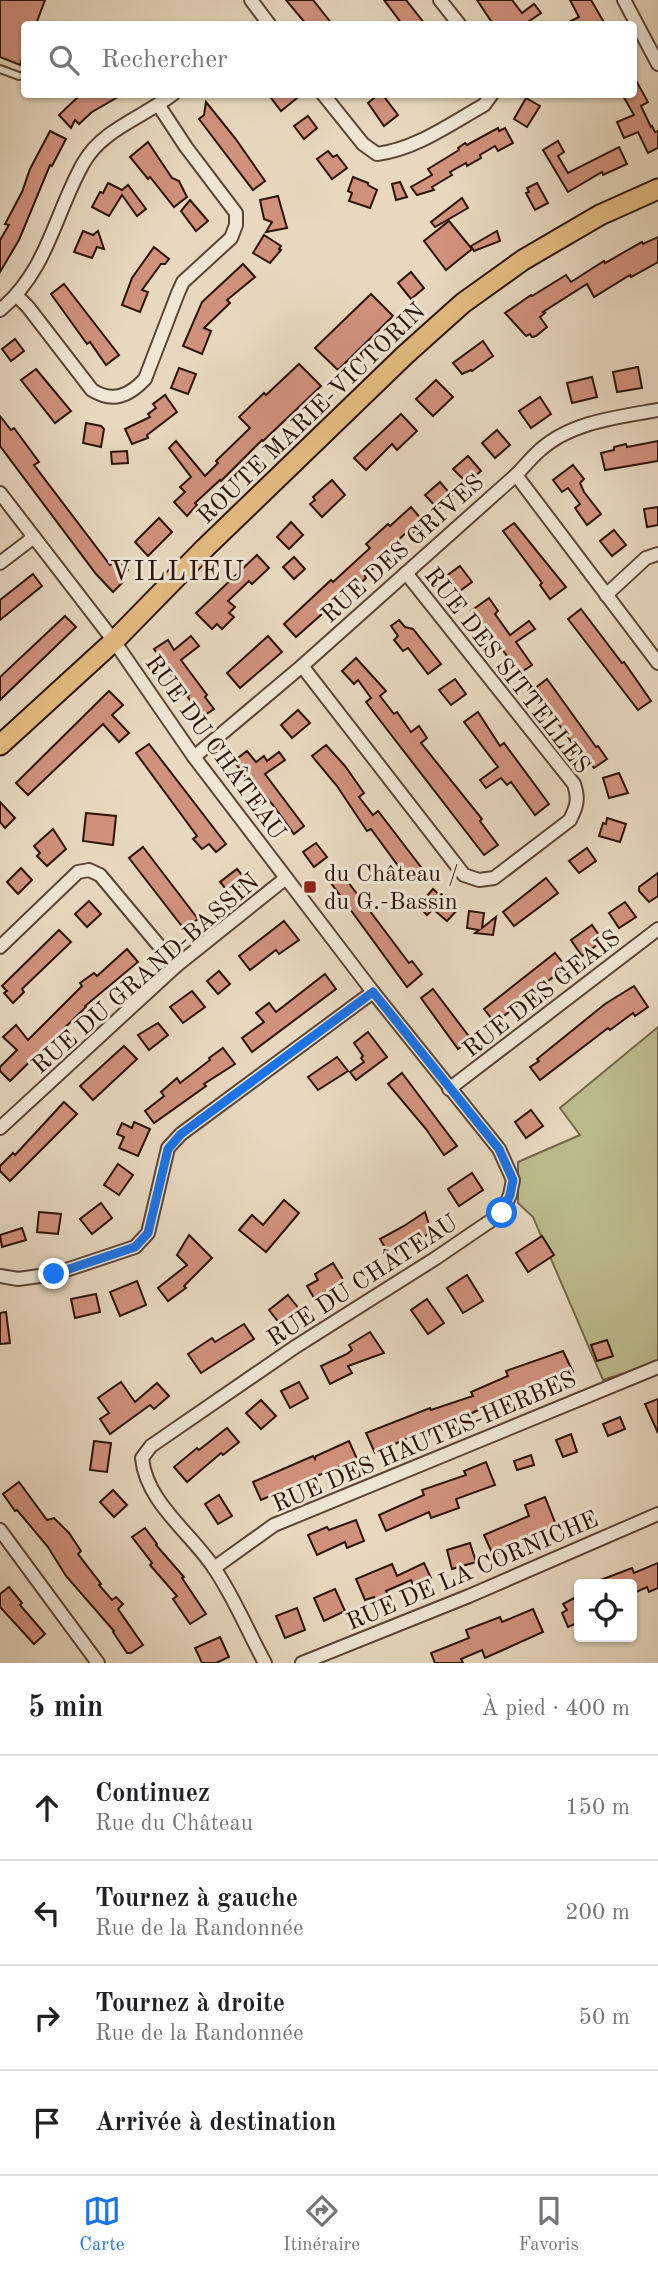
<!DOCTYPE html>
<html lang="fr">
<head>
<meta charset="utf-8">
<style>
  :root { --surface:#fff; --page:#f6f6f6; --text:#202124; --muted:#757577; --line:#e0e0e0; --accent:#1a73e8 }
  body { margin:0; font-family:"Old Standard TT",serif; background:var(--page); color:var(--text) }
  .controls { position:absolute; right:21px; bottom:21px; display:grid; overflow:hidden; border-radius:7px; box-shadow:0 2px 5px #0004 }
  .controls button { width:63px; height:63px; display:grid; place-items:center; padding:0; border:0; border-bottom:2px solid var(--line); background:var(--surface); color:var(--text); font:35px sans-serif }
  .stop { position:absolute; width:21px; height:21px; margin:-16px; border:5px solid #1a73e8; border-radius:50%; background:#fff }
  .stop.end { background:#1a73e8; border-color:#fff; box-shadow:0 2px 7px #0008 }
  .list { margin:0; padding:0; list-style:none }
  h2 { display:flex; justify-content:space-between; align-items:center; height:91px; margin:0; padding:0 28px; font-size:30px }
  h2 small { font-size:23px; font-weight:400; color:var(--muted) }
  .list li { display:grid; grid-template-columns:46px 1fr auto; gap:21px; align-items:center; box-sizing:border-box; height:105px; padding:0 28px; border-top:2px solid var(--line) }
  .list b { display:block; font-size:26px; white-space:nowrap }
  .list p { margin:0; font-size:23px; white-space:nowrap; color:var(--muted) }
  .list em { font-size:23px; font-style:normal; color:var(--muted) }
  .icon { flex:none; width:38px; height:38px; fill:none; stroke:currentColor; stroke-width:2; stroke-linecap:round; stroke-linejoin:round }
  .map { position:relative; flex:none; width:658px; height:1663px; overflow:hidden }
  .search { position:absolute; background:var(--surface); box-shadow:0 2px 5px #0004; left:21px; right:21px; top:21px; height:77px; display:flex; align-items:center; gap:18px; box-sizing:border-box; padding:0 24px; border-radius:7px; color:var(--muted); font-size:26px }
  .sheet { height:511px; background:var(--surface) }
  nav { display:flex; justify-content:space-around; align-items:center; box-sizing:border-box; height:98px; border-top:2px solid var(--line); background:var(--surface); font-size:19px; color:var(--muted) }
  nav a { display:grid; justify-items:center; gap:4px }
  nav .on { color:var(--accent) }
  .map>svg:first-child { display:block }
  .green { fill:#bdbc8d; stroke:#75674a; stroke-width:2 }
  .building { fill:#d0917d; stroke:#2d1207; stroke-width:2 }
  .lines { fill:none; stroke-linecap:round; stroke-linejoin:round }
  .lane-casing { stroke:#5c4435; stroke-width:10 }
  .street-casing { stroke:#5c4435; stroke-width:16 }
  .primary-casing { stroke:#2d1207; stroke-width:23 }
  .lane { stroke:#efe6d5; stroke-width:6 }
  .street { stroke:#efe6d5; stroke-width:12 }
  .primary { stroke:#e4bc80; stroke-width:19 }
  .route { stroke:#1a73e8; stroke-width:9 }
  .poi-dot { fill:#8f2418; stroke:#efe6d5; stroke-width:2.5 }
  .labels { text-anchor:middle; stroke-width:6; stroke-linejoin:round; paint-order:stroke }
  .street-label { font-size:24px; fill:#2d1207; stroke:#efe6d5 }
  .poi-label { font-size:24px; fill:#2d1207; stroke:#efe6d5; text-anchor:start }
  .quarter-label { font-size:28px; letter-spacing:2px; fill:#2d1207; stroke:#efe6d5 }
</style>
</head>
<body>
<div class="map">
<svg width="658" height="1663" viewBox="0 0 658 1663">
  <rect width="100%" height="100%" fill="#e7d8bf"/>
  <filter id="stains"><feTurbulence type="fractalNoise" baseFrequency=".00286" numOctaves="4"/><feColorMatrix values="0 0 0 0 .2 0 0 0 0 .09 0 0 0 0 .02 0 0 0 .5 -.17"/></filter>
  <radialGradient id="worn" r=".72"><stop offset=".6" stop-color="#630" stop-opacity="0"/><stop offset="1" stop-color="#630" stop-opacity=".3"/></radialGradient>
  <path class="green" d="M658,1027V1362L603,1380L533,1217L518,1203V1162L580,1135L560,1108Z"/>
  <g class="building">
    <path d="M0,0H45L36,24H24V53L20,65L0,57Z"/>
    <path d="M286,0H313L332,24H306Z"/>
    <path d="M384,0H406L425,24H402Z"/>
    <path d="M477,0H512L522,13L534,4L541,13L525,24H493Z"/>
    <path d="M570,0H591L605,24H565L579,17Z"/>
    <path d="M634,77L648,102L641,106L651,127L652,126L655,132L658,131V148L648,153L638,132L624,138L617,122L634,115L622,94H634Z"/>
    <path d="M81,94H123L92,112L79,124L75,120L71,128L59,115Z"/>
    <path d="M268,94H302L281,111Z"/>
    <path d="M379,94H382L398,115L384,126L368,103Z"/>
    <path d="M526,98L540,106L527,127L514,119Z"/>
    <path d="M206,102L235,138L265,181L253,190L199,119L204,115Z"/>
    <path d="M308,116L317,128L304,139L294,126Z"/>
    <path d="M498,128L499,131L505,128L513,143L498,151L495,146L480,155L481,158L467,166L466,163L450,172L452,175L432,187L434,190L417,195L411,187L432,175L428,169L459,150L458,148L465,143L467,145Z"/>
    <path d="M50,131L66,139L52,166L50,165L19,240L0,272V240L9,225L5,224L22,192L30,169Z"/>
    <path d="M558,141L564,152L558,156L568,173L619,147L627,164L603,175L602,172L568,192L543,150Z"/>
    <path d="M148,142L172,178L179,181L187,197L174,207L150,177L148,179L130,157Z"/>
    <path d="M328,151L333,157L337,155L347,168L332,179L317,159Z"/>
    <path d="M353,177L368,183V185L377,190L370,208L349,201L352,193L348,191Z"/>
    <path d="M400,182L407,197L396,200L392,184Z"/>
    <path d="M108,183L122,190L128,185L146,209L137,216L122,195L109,216L92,207L100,192L103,193Z"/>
    <path d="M537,183L548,203L535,210L526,193L529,192L527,188Z"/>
    <path d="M278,196L287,228L266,232L272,222L264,219L260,200Z"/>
    <path d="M462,198L468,208L435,227L431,222Z"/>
    <path d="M190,200L208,221L196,231L181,211Z"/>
    <path d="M449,221L472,249L446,270L424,241Z"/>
    <path d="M83,231L93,235L98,231L104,249L97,247L92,258L74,252Z"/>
    <path d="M497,231L500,241L474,251L471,246Z"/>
    <path d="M264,235L281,246L279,249L281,250L270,263L253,253Z"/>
    <path d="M658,237V262L631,277L630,275L594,297L587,284L543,312L545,313L540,317L547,327L536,336L532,337L530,334L526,336L505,313L531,295L532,296L566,275L571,282L604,261L605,263L642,242L643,244Z"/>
    <path d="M154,247L169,259L165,264H161L142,290L148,292L140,312L122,305L132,278Z"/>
    <path d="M243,264L255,277L227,300L230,303L204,328L211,331L202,354L183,346L202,302Z"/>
    <path d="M411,272L424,288L411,299L398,283Z"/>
    <path d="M64,284L119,355L106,365L90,342L87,344L51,294Z"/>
    <path d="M371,294L393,316L338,370L315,348Z"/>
    <path d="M15,339L24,351L11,361L2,349Z"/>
    <path d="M483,341L493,356L472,371L471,370L462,374L453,363Z"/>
    <path d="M299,364L321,386L263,441L262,440L221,481L220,480L195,503L197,505L187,516L174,502L185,492L180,487L191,477L169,448L176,441L205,476L218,463L216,461L250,428L239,417L264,393L266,395Z"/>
    <path d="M638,367L642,388L617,392L613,372Z"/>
    <path d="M179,368L196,374L188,394L171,388Z"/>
    <path d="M36,369L71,411L55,423L21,380Z"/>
    <path d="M592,377L597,397L572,403L567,383Z"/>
    <path d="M436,380L453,397L433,416L416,399Z"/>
    <path d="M165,395L177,412L147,435L148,438L132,444L125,429L150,417L148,414L156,408L153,404Z"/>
    <path d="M540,397L551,414L531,428L519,411Z"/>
    <path d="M401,414L417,431L397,450L392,444L366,470L354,458Z"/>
    <path d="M0,416L11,430L14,428L39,462L34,465L110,565L117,559L128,570L119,578L123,582L113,592L96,574L0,446Z"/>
    <path d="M86,423L101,426L104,429L101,447L83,443Z"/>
    <path d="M497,430L510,445L495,458L482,443Z"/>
    <path d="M658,441V461L605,470L601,453L614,450V447L626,444L627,447Z"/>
    <path d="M127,451L128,463L112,464L111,452Z"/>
    <path d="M468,456L481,471L467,483L453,469Z"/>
    <path d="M573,465L584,479L580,483L584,492L601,514L587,525L575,508L580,504L568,488L562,492L553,480Z"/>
    <path d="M332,480L345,495L322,517L310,504L315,500L313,497Z"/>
    <path d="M440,482L452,496L438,509L425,495Z"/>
    <path d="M411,507L423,521L418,525L420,527L411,535L408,531L393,545L395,548L365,576L366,578L359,585L356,582L351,585L338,597L339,599L296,637L284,624L331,580L333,582L370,548L366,544L388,524L390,526Z"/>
    <path d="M658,507V525L647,527L644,509Z"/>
    <path d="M159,518L172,532L148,556L135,542Z"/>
    <path d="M291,522L303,535L289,549L277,537Z"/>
    <path d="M514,523L566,587L550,599L540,585L542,583L503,531Z"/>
    <path d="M614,530L626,545L612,556L600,541Z"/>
    <path d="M257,555L269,568L252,584L249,581L228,601L235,607L229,613L234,617L222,629L217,624L212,629L196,613Z"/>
    <path d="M294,557L305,569L294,579L283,567Z"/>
    <path d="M460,566L472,582L457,593L445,577Z"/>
    <path d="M33,574L42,586L0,620V600Z"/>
    <path d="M489,598L498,611L495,614L510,635L529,621L535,629L516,642L532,665L520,673L482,623L480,624L471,611Z"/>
    <path d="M581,609L622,663L624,662L651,701L638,710L568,619Z"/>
    <path d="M65,616L76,627L0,700V677Z"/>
    <path d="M399,620L405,627L413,629L441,664L428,674L408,648L403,651L394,640L398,636L391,626Z"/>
    <path d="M191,636L199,646L181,660L207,695L205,697L214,709L202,717L187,696L189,695L174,674L172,676L154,649L168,640L174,650Z"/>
    <path d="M268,636L282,652L240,688L227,673Z"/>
    <path d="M356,658L386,691L380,696L394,714L397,712L411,732L419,726L427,738L421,743L482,819L480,821L498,845L484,855L382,723L366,702L371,698L358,680L354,684L342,671Z"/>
    <path d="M455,679L466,694L451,705L439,690Z"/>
    <path d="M547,679L596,747L598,746L607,759L594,768L572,743L534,689Z"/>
    <path d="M109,691L123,705L112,715L129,733L119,742L103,724L28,795L16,783Z"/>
    <path d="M298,710L310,723L292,738L281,725Z"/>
    <path d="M478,712L500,746L504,743L549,804L535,815L511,782L507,785L501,778L486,788L480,780L498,767L464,722Z"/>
    <path d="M149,744L226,844L216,852L209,844L202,849L193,839L197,836L136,753Z"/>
    <path d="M326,745L345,766L364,793L359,797L373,815L378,811L424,871L410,882L371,829L367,831L337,786L312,756Z"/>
    <path d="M247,751L256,762L264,756L267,761L279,752L285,760L265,774L304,826L294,834L273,805L251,779L248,781L234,761Z"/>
    <path d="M619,773L628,793L609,798L603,778Z"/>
    <path d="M0,802L15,818L5,828L0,822Z"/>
    <path d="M86,813L116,816L113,845L83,841Z"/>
    <path d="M607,818L626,824L620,842L599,836L603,823L606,824Z"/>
    <path d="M53,829L66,849L47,866L37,856L40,853L34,846Z"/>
    <path d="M316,843L327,857L314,867L303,852Z"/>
    <path d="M143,847L198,919L184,929L129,858Z"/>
    <path d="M587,848L596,861L579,873L569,861Z"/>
    <path d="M21,868L32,880L18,894L7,882Z"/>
    <path d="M237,869L247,881L230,894L220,882Z"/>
    <path d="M339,870L409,963L412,961L422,974L407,987L328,879Z"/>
    <path d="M658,873V896L649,902L639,891V887Z"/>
    <path d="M546,878L558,893L514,926L503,912Z"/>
    <path d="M433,889L442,897L444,894L459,908L447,921L433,909L427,915L418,906Z"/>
    <path d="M89,901L101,914L87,927L75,914Z"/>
    <path d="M625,902L636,917L619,928L609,913Z"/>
    <path d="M469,911L484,913L482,928L496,917L493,935L475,933L479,930L467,928Z"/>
    <path d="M284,921L299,940L279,954L276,950L250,970L239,956Z"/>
    <path d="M592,925L601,938L595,942L597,945L582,956L571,940Z"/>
    <path d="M59,930L71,942L22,989L24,992L13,1003L4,993L7,991L2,986Z"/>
    <path d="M127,949L138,962L85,1006L86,1007L10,1081L0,1071V1067L17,1050L3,1037L16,1025L28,1040L82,986L80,983L94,973L97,976Z"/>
    <path d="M555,953L563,963L559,966L562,970L495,1023L484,1009Z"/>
    <path d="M219,971L230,984L218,994L207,981Z"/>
    <path d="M325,974L336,989L252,1052L242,1038L264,1022L256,1013L269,1003L276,1012Z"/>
    <path d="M634,986L648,1007L635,1016L633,1013L610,1030L608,1028L540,1080L530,1067L539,1061L537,1059L605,1004Z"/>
    <path d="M433,989L471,1039L458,1049L421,998Z"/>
    <path d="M192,991L205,1007L183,1023L170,1007Z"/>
    <path d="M158,1023L168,1035L149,1050L138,1035Z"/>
    <path d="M368,1032L387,1057L356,1080L350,1072L364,1062L361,1058L363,1056L354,1043Z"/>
    <path d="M124,1046L137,1059L93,1100L80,1086Z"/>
    <path d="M223,1048L235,1064L204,1084L206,1086L154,1123L145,1111L164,1096L161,1092L177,1078L180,1083L210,1060L209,1058Z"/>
    <path d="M337,1057L348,1071L318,1090L308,1077Z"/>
    <path d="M402,1073L457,1146L444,1155L426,1129L388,1084Z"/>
    <path d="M64,1102L77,1114L10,1181L0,1171V1166L13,1153L15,1155Z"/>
    <path d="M531,1110L543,1126L526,1138L515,1122Z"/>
    <path d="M134,1122L150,1129L138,1156L119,1148L124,1137L117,1134L122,1123L132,1128Z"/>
    <path d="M118,1164L133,1175L119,1195L104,1185Z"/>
    <path d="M472,1173L483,1190L459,1206L448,1189Z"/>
    <path d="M284,1200L299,1213L266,1252L239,1230L252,1215L263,1225Z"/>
    <path d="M101,1203L112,1218L92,1234L80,1219Z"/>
    <path d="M39,1212L61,1214L58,1234L37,1232Z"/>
    <path d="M425,1212L431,1231L415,1245L391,1258L380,1239L404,1226Z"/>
    <path d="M22,1228L26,1240L2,1247L0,1235Z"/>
    <path d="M189,1235L212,1258L184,1286L186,1288L168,1301L158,1288L187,1265L177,1255Z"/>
    <path d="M542,1236L554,1255L528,1272L516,1253Z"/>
    <path d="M333,1263L344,1281L314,1298L307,1286L318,1280L315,1274Z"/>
    <path d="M467,1275L483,1301L463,1313L447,1288Z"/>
    <path d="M137,1281L146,1305L120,1316L110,1292Z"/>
    <path d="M96,1294L100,1312L75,1318L71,1299Z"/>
    <path d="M288,1295L300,1310L281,1325L269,1310Z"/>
    <path d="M427,1299L444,1323L428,1334L411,1310Z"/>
    <path d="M6,1312L10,1343L0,1344V1313Z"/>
    <path d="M244,1324L254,1339L201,1373L188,1354L212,1338L215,1342Z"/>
    <path d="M370,1332L384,1353L348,1366L352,1373L330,1384L321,1366L347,1354L352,1350L349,1345Z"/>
    <path d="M607,1340L613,1356L597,1361L591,1345Z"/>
    <path d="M563,1351L573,1372L505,1397L468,1415L469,1417L408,1438L375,1453L366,1433L430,1408L431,1410L473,1396L471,1392L508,1376L506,1371Z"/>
    <path d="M121,1382L135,1402L157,1383L169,1396L154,1409L150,1405L110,1434L100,1419L109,1413L98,1398Z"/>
    <path d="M299,1382L308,1398L290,1408L281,1391Z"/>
    <path d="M658,1399V1433L645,1404Z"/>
    <path d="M261,1400L276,1416L261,1429L246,1413Z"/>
    <path d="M620,1417L625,1429L608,1436L603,1424Z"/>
    <path d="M227,1428L239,1442L223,1455L221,1453L187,1482L174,1467L197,1448L199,1450Z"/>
    <path d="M571,1434L577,1452L563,1457L556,1440Z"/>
    <path d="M94,1441L111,1443L107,1472L90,1470Z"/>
    <path d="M349,1441L357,1459L261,1500L253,1482L313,1456L315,1459L316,1456Z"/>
    <path d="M531,1455L534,1465L517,1470L514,1461Z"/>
    <path d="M486,1462L495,1485L456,1499L459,1508L431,1518L429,1512L386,1531L379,1515L424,1495L422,1490L466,1475L464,1471Z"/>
    <path d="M19,1482L47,1520L54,1518L69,1533L81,1551L78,1554L101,1584L99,1585L112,1600L116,1597L123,1604L118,1609L143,1645L131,1653H127L113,1632L114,1631L66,1576L48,1547L17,1510L15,1511L3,1494Z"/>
    <path d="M113,1490L127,1505L114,1517L100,1502Z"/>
    <path d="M219,1495L232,1516L218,1524L205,1504Z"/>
    <path d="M545,1497L556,1525L527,1536L528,1540L493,1555L484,1535L529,1516L525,1505Z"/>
    <path d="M356,1520L364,1541L347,1548L345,1542L317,1555L308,1535L327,1527L329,1530Z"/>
    <path d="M145,1528L157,1544L156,1545L184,1577L182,1578L206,1614L190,1624L173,1599L177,1596L150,1565L152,1563L132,1537Z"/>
    <path d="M470,1543L476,1562L452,1569L447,1550Z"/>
    <path d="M424,1563L431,1578L414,1587L411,1580L386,1591L389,1596L376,1602L374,1597L365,1600L356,1579L392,1564L397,1576Z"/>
    <path d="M658,1563V1588L649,1592L647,1587L632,1594V1584H590L632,1568L634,1573Z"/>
    <path d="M9,1587L22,1603L20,1605L45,1634L34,1644L0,1607V1594Z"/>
    <path d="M335,1589L345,1611L324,1621L314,1598Z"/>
    <path d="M574,1598L579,1609V1622L568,1627L562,1613L567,1610L563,1604Z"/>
    <path d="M297,1608L305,1630L285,1638L276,1616Z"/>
    <path d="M533,1609L543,1632L485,1658L482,1650L461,1659L463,1663H435L431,1653L469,1638L466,1630L500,1617L502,1622Z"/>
    <path d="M220,1637L229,1657L216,1663H202L195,1648Z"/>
  </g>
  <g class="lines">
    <g class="lane-casing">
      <path id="lane" d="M0,69L19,76"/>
    </g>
    <g class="street-casing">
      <g id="street">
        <path d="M251,0L269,24"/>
        <path d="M440,0L459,24"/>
        <path d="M624,0L658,64"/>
        <path d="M323,94L363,144L377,154C416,149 450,124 484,105L492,94"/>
        <path d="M17,296L28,307L92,390C113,403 129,396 145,379L178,293L183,282L231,238L236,225V213L186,147L159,106"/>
        <path d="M0,310C48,271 55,212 84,162C103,129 144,117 173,94"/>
        <path d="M516,475L658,663"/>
        <path d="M0,493L114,641L194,757L373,992L499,1149L513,1180L510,1195L502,1213L436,1258L295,1347L151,1446L142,1458C146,1502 191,1533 214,1568C234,1597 248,1632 265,1663"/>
        <path d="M0,563L34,537"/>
        <path d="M606,595L646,558L658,554"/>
        <path d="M302,666L464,875L479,880L494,878L570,820C577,806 579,799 574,784L406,573"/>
        <path d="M194,757L302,666L516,475C524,467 531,458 539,451C570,422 618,417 658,410"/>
        <path d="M0,947L78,872L89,870L100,875L176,966"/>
        <path d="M449,1089L658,929"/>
        <path d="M0,1128L176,966L286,878"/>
        <path d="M0,1276L18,1279L54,1274L135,1247L148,1233L168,1148L181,1134L373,992"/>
        <path d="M0,1530L98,1663"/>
        <path d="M214,1568L274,1525L658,1367"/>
        <path d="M302,1663L469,1596L658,1514"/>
      </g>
    </g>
    <g class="primary-casing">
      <path id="primary" d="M0,745L114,641L205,548L405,355L463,303L523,260L600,215L658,189"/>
    </g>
    <use href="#lane" class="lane"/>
    <use href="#street" class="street"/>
    <use href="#primary" class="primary"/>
  </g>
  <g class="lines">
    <path class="route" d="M54,1274L135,1247L148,1233L168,1149L181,1134L373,992L499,1149L513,1180L510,1195L502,1213"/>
  </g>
  <rect class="poi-dot" x="303" y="880" width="14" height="14" rx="3.5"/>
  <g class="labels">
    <g class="street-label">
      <text transform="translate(311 413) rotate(-44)" y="8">ROUTE MARIE-VICTORIN</text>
      <text transform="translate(402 548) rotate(-42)" y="8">RUE DES GRIVES</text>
      <text transform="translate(508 670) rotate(52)" y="8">RUE DES SITTELLES</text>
      <text transform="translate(216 747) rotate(54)" y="8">RUE DU CHÂTEAU</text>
      <text transform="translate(145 973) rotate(-41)" y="8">RUE DU GRAND-BASSIN</text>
      <text transform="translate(541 993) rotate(-38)" y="8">RUE DES GEAIS</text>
      <text transform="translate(362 1280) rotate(-33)" y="8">RUE DU CHÂTEAU</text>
      <text transform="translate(424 1441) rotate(-23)" y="8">RUE DES HAUTES-HERBES</text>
      <text transform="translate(472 1570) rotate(-23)" y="8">RUE DE LA CORNICHE</text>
    </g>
    <g class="poi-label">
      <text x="324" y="881">du Château /<tspan x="324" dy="28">du G.-Bassin</tspan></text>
    </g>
    <g class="quarter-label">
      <text x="178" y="580">VILLIEU</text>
    </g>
  </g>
  <rect width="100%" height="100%" filter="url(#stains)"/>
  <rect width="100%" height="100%" fill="url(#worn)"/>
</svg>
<div class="controls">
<button><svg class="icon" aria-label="locate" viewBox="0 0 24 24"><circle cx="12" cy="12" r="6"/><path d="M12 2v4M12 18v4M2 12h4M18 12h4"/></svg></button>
</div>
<div class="stop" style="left:502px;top:1213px"></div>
<div class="stop end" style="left:54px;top:1274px"></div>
<div class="search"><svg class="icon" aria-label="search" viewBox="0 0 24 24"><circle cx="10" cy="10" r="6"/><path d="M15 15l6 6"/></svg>Rechercher</div>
</div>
<section class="sheet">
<h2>5 min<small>À pied · 400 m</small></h2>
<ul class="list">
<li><svg class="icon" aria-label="ahead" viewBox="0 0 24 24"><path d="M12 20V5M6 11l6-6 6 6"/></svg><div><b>Continuez</b><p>Rue du Château</p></div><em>150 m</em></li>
<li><svg class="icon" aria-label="left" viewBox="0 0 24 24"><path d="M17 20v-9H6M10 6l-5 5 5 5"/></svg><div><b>Tournez à gauche</b><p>Rue de la Randonnée</p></div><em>200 m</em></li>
<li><svg class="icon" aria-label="right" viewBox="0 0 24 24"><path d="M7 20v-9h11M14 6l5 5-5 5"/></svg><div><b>Tournez à droite</b><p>Rue de la Randonnée</p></div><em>50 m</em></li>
<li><svg class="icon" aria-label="arrive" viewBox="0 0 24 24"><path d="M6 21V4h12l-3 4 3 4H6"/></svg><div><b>Arrivée à destination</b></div></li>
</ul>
</section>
<nav>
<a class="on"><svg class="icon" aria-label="map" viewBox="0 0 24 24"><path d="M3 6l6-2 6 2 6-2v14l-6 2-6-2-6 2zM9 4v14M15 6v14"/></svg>Carte</a>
<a><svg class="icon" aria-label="directions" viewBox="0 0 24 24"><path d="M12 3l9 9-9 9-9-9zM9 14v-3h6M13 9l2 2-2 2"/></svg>Itinéraire</a>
<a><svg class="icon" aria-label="saved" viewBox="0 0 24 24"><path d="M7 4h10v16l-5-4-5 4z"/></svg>Favoris</a>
</nav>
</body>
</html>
